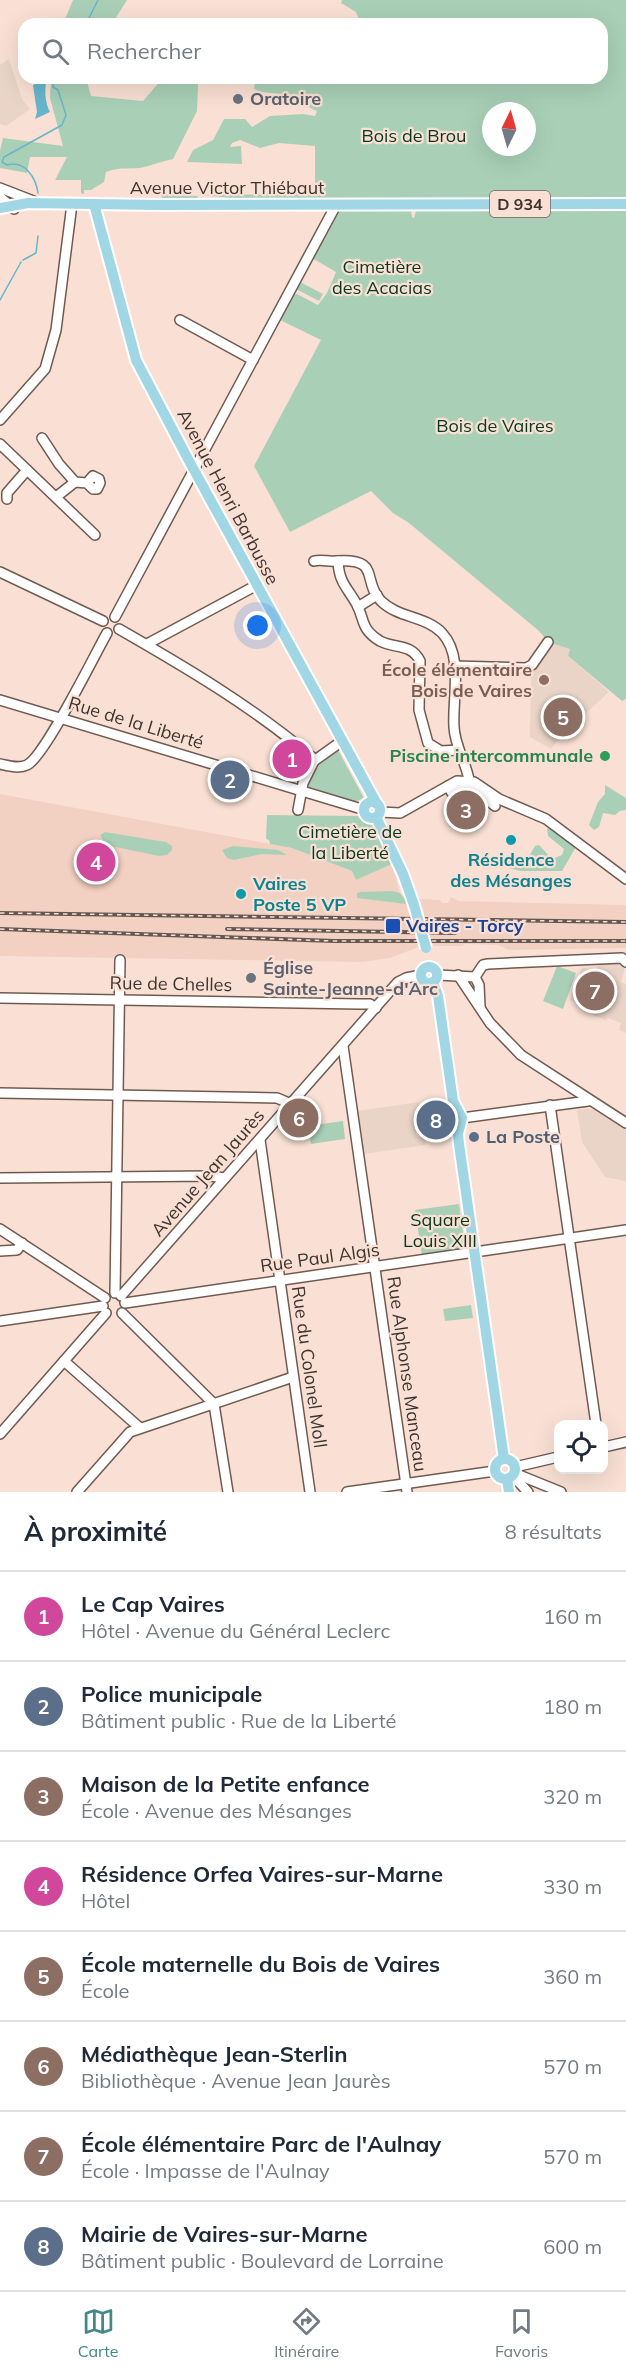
<!DOCTYPE html>
<html lang="fr">
<head>
<meta charset="utf-8">
<style>
  :root { --surface:#fff; --page:#f2f2f3; --text:#1f2937; --muted:#747a83; --line:#e0e1e3; --accent:#418986 }
  body { margin:0; font-family:Mulish,sans-serif; background:var(--page); color:var(--text) }
  .controls { position:absolute; right:18px; bottom:18px; display:grid; overflow:hidden; border-radius:12px; box-shadow:0 6px 24px #0002 }
  .controls button { width:54px; height:54px; display:grid; place-items:center; padding:0; border:0; border-bottom:2px solid var(--line); background:var(--surface); color:var(--text); font:30px sans-serif }
  .compass { position:absolute; left:482px; top:102px; width:54px; height:54px; border-radius:50%; background:var(--surface); box-shadow:0 6px 24px #0002; rotate:5deg }
  .you { position:absolute; left:258px; top:626px; width:21px; height:21px; margin:-15px; border:4px solid #fff; border-radius:50%; background:#1a73e8; box-shadow:0 0 0 9px #1a73e833 }
  .badge { display:grid; place-items:center; width:39px; height:39px; border-radius:50%; background:var(--accent); color:#fff; font-size:20px; font-weight:700 }
  .pin { position:absolute; translate:-50% -50%; border:3px solid #fff; box-shadow:0 2px 6px #0006 }
  .list { margin:0; padding:0; list-style:none }
  h2 { display:flex; justify-content:space-between; align-items:center; height:78px; margin:0; padding:0 24px; font-size:26px }
  h2 small { font-size:20px; font-weight:400; color:var(--muted) }
  .list li { display:grid; grid-template-columns:39px 1fr auto; gap:18px; align-items:center; box-sizing:border-box; height:90px; padding:0 24px; border-top:2px solid var(--line) }
  .list b { display:block; font-size:22px; white-space:nowrap }
  .list p { margin:0; font-size:20px; white-space:nowrap; color:var(--muted) }
  .list em { font-size:20px; font-style:normal; color:var(--muted) }
  .icon { flex:none; width:33px; height:33px; fill:none; stroke:currentColor; stroke-width:2; stroke-linecap:round; stroke-linejoin:round }
  .map { position:relative; flex:none; width:626px; height:1492px; overflow:hidden }
  .search { position:absolute; background:var(--surface); box-shadow:0 6px 24px #0002; left:18px; right:18px; top:18px; height:66px; display:flex; align-items:center; gap:15px; box-sizing:border-box; padding:0 21px; border-radius:18px; color:var(--muted); font-size:22px }
  .sheet { height:798px; background:var(--surface) }
  nav { display:flex; justify-content:space-around; align-items:center; box-sizing:border-box; height:84px; border-top:2px solid var(--line); background:var(--surface); font-size:16px; color:var(--muted) }
  nav a { display:grid; justify-items:center; gap:3px }
  nav .on { color:var(--accent) }
  .map>svg:first-child { display:block }
  .built { fill:#f2d1c3 }
  .education { fill:#e9d4c7 }
  .green { fill:#a9d0b7; fill-rule:evenodd }
  .water { fill:#66b6cb }
  .lines { fill:none; stroke-linecap:round; stroke-linejoin:round }
  .stream { stroke:#66b6cb; stroke-width:1.5 }
  .minor-casing { stroke:#705a50; stroke-width:12 }
  .major-casing { stroke:#fff; stroke-width:14 }
  .minor { stroke:#fff; stroke-width:9 }
  .major { stroke:#a1d6e5; stroke-width:10 }
  .rail-casing { stroke:#645751; stroke-width:4 }
  .rail { stroke:#fae0d4; stroke-width:1.5; stroke-dasharray:4.5; stroke-linecap:butt }
  .major-bridge-casing { stroke:#fff; stroke-width:14; stroke-linecap:butt }
  .major-bridge { stroke:#a1d6e5; stroke-width:10 }
  .worship-dot { fill:#6b7280; stroke:#fae0d4; stroke-width:2 }
  .education-dot { fill:#8d6e63; stroke:#fae0d4; stroke-width:2 }
  .leisure-dot { fill:#2e9e5b; stroke:#fae0d4; stroke-width:2 }
  .culture-dot { fill:#0f9aa8; stroke:#fae0d4; stroke-width:2 }
  .transit-dot { fill:#1a4fb4; stroke:#fae0d4; stroke-width:2 }
  .service-dot { fill:#5c6f8a; stroke:#fae0d4; stroke-width:2 }
  .labels { text-anchor:middle; stroke-width:4.5; stroke-linejoin:round; paint-order:stroke }
  .shield { fill:#fae0d4; stroke:#766760; stroke-width:1.5 }
  .shield-label { font-size:16px; font-weight:bold; fill:#3d332f }
  .worship-label { font-size:18px; font-weight:bold; fill:#5b616d; stroke:#fae0d4; text-anchor:start }
  .park-label { font-size:18px; fill:#053920; stroke:#fae0d4 }
  .street-label { font-size:18px; fill:#3d332f; stroke:#fae0d4 }
  .education-label { font-size:18px; font-weight:bold; fill:#785e54; stroke:#fae0d4; text-anchor:end }
  .leisure-label { font-size:18px; font-weight:bold; fill:#27864d; stroke:#fae0d4; text-anchor:end }
  .culture-label { font-size:18px; font-weight:bold; fill:#0d838f; stroke:#fae0d4 }
  .transit-label { font-size:18px; font-weight:bold; fill:#164399; stroke:#fae0d4; text-anchor:start }
  .service-label { font-size:18px; font-weight:bold; fill:#4e5e75; stroke:#fae0d4; text-anchor:start }
</style>
</head>
<body>
<div class="map">
<svg width="626" height="1492" viewBox="0 0 626 1492">
  <rect width="100%" height="100%" fill="#fae0d4"/>
  <path class="built" d="M0,794L292,848L352,871L356,880L392,864L400,893L409,903L418,899L440,900L442,903H448L451,897L459,901L626,905V948L508,950L498,945L464,944L463,946H421L390,958L362,962L0,956Z"/>
  <g class="education">
    <path d="M9,59L22,99L30,109L6,126L0,124V65Z"/>
    <path d="M552,643L570,649L568,656L609,692L586,713L584,712L578,719L576,718L551,749L530,737L531,670L546,655L544,653Z"/>
    <path d="M600,960H613L626,964L621,982L626,984V1033L619,1030L621,1023L608,1018L606,1020L582,1011L584,1006L570,1000L582,967L595,972Z"/>
    <path d="M419,1102L420,1111L414,1112L417,1137L425,1136L426,1145L363,1154L357,1111Z"/>
    <path d="M587,1109L595,1110L626,1130V1181L605,1177L582,1142L577,1110Z"/>
  </g>
  <g class="green">
    <path d="M73,0H127L112,24H63Z"/>
    <path d="M342,0H626V201L241,199L202,195L315,194V146L279,143L260,148L240,140L232,143L230,147L241,146L242,164L187,162L193,150L213,140L224,119H245L252,127L270,116L303,114L315,116L317,111C307,107 300,101 291,97C278,91 265,95 254,89L255,80L262,78H602V24H361L356,12L341,3ZM491,111H527V147H491Z"/>
    <path d="M51,78H86L91,96L143,101L163,78H205L198,84L197,111L173,159C162,161 151,166 140,168C128,169 118,167 106,172L104,182L91,190H84V194L81,193V180H55L67,157H30L27,173L0,168V151L3,138L63,146L50,98Z"/>
    <path d="M161,195L198,196L196,200H164Z"/>
    <path d="M437,208L626,210V699L622,701L568,656L570,649L548,642L539,631L409,523L393,513L371,491L290,532L254,466L321,340L280,320L293,294H297L318,305L327,293L336,272L312,258L337,212L342,209H406L411,210L412,217L414,218L416,211Z"/>
    <path d="M300,282L323,294L319,301L296,289Z"/>
    <path d="M338,750L364,798L355,802L306,786L320,764Z"/>
    <path d="M605,785L626,798V810L620,811L615,815L603,813L599,827L594,830L589,825L598,802L605,794Z"/>
    <path d="M267,815L360,816L365,822L374,824L392,864L356,880L352,871L292,848L270,844L269,840L266,839Z"/>
    <path d="M551,828L577,845L562,871H521L508,868V866L528,858L535,846L539,845L552,859L562,855L564,849L548,836L547,829Z"/>
    <path d="M105,832L166,842L172,846V850L167,855L159,856L106,845L100,835Z"/>
    <path d="M233,846L278,850L287,855L262,854L234,860L227,858L222,850Z"/>
    <path d="M392,891L400,893L407,902L406,904L357,898V893L360,892Z"/>
    <path d="M557,966L576,973L563,1009L543,1001Z"/>
    <path d="M343,1121L345,1139L311,1144L308,1126Z"/>
    <path d="M459,1204L465,1247L462,1250L422,1256L415,1210Z"/>
    <path d="M471,1305L473,1318L445,1321L443,1309Z"/>
  </g>
  <path class="water" d="M45,78H47C44,89 45,103 50,112L35,119L37,112L33,85Z"/>
  <g class="lines">
    <g class="stream">
      <path d="M86,24L98,0"/>
      <path d="M38,193C36,178 25,160 7,165L2,162L4,157L62,125L66,115L58,90L53,87V82L60,78"/>
      <path d="M23,260L36,253L38,236"/>
      <path d="M0,300L21,262"/>
    </g>
    <g class="minor-casing">
      <g id="minor">
        <path d="M0,188L36,202"/>
        <path d="M0,197L14,209"/>
        <path d="M180,320L253,360"/>
        <path d="M0,420L45,369L56,330L72,204"/>
        <path d="M42,438L59,464L75,482L56,497"/>
        <path d="M0,444L95,535"/>
        <path d="M75,482L87,483L93,489H97L100,483L99,479L93,476L87,483"/>
        <path d="M7,499V493L27,470"/>
        <path d="M314,561C322,559 328,562 336,561C382,558 361,580 381,601C398,618 426,616 442,633C464,656 452,699 454,727C455,747 466,762 469,780"/>
        <path d="M338,561C339,582 346,586 356,603C365,619 360,629 380,641C395,649 411,643 420,661L419,710L428,743L441,751L458,750"/>
        <path d="M0,572L103,621"/>
        <path d="M358,607L377,595"/>
        <path d="M115,617L336,205"/>
        <path d="M119,629C187,668 253,707 313,758L314,761"/>
        <path d="M147,644L257,585"/>
        <path d="M454,666L526,668L532,665L548,642"/>
        <path d="M0,700L365,810"/>
        <path d="M0,764C9,766 19,769 27,765C45,756 94,656 107,633"/>
        <path d="M448,786L452,793C471,783 481,795 495,806"/>
        <path d="M298,810L303,783L314,761L342,741"/>
        <path d="M380,812L400,813L457,781L474,782L499,799L546,819L626,879"/>
        <path d="M438,975L475,977L479,985L480,1006"/>
        <path d="M458,975L490,1023L521,1055L626,1123"/>
        <path d="M475,977L483,965L488,964L622,958L626,962"/>
        <path d="M0,998L360,1004H370L376,1008"/>
        <path d="M343,1046L407,1492"/>
        <path d="M0,1093L277,1098L291,1104"/>
        <path d="M550,1105L596,1424"/>
        <path d="M462,1118L588,1101"/>
        <path d="M260,1140L310,1492"/>
        <path d="M0,1178L210,1176L225,1178"/>
        <path d="M0,1229L105,1298"/>
        <path d="M0,1251L17,1250L22,1243"/>
        <path d="M115,1293L120,960"/>
        <path d="M121,1296L398,982L406,978L421,975"/>
        <path d="M125,1303L626,1230"/>
        <path d="M122,1313L214,1404L228,1492"/>
        <path d="M0,1321L103,1306"/>
        <path d="M64,1361L140,1428"/>
        <path d="M0,1434L106,1313"/>
        <path d="M604,1447L626,1442"/>
        <path d="M515,1467L558,1457"/>
        <path d="M514,1473L561,1492"/>
        <path d="M512,1475L528,1492"/>
        <path d="M77,1492L130,1432L293,1377"/>
        <path d="M347,1492L495,1471"/>
      </g>
    </g>
    <g class="major-casing">
      <g id="major">
        <path d="M94,204L136,360L188,459L377,804"/>
        <path d="M0,208L28,203L158,205L626,204"/>
        <circle cx="372" cy="810" r="8"/>
        <path d="M376,817L403,874L414,905"/>
        <circle cx="429" cy="975" r="8"/>
        <path d="M433,982L438,996L453,1101L462,1118L458,1134L459,1144L504,1459"/>
        <circle cx="505" cy="1469" r="10"/>
        <path d="M507,1479L509,1492"/>
      </g>
    </g>
    <use href="#minor" class="minor"/>
    <use href="#major" class="major"/>
    <g class="rail-casing">
      <g id="rail">
        <path d="M0,913L626,922"/>
        <path d="M0,929L334,941H626"/>
        <path d="M227,929L455,933"/>
      </g>
    </g>
    <use href="#rail" class="rail"/>
    <g class="major-bridge-casing">
      <path id="major-bridge" d="M414,905L426,948"/>
    </g>
    <use href="#major-bridge" class="major-bridge"/>
  </g>
  <g class="worship-dot">
    <circle cx="238" cy="99" r="6"/>
    <circle cx="251" cy="978" r="6"/>
  </g>
  <circle class="education-dot" cx="544" cy="680" r="6"/>
  <circle class="leisure-dot" cx="605" cy="756" r="6"/>
  <g class="culture-dot">
    <circle cx="511" cy="840" r="6"/>
    <circle cx="241" cy="894" r="6"/>
  </g>
  <rect class="transit-dot" x="385" y="918" width="16" height="16" rx="3"/>
  <circle class="service-dot" cx="474" cy="1137" r="6"/>
  <g class="labels">
    <rect class="shield" x="490" y="191" width="60" height="26" rx="4.5"/>
    <g class="shield-label">
      <text x="520" y="210">D 934</text>
    </g>
    <g class="worship-label">
      <text x="250" y="105">Oratoire</text>
      <text x="263" y="974">Église<tspan x="263" dy="21">Sainte-Jeanne-d'Arc</tspan></text>
    </g>
    <g class="park-label">
      <text x="414" y="142">Bois de Brou</text>
      <text x="382" y="273">Cimetière<tspan x="382" dy="21">des Acacias</tspan></text>
      <text x="495" y="432">Bois de Vaires</text>
      <text x="350" y="838">Cimetière de<tspan x="350" dy="21">la Liberté</tspan></text>
      <text x="440" y="1226">Square<tspan x="440" dy="21">Louis XIII</tspan></text>
    </g>
    <g class="street-label">
      <text x="227" y="194">Avenue Victor Thiébaut</text>
      <text transform="translate(228 497) rotate(62)" y="6">Avenue Henri Barbusse</text>
      <text transform="translate(136 723) rotate(17)" y="6">Rue de la Liberté</text>
      <text transform="translate(171 984) rotate(1)" y="6">Rue de Chelles</text>
      <text transform="translate(208 1173) rotate(-49)" y="6">Avenue Jean Jaurès</text>
      <text transform="translate(320 1258) rotate(-8)" y="6">Rue Paul Algis</text>
      <text transform="translate(309 1367) rotate(82)" y="6">Rue du Colonel Moll</text>
      <text transform="translate(407 1374) rotate(82)" y="6">Rue Alphonse Manceau</text>
    </g>
    <g class="education-label">
      <text x="532" y="676">École élémentaire<tspan x="532" dy="21">Bois de Vaires</tspan></text>
    </g>
    <g class="leisure-label">
      <text x="593" y="762">Piscine intercommunale</text>
    </g>
    <g class="culture-label">
      <text x="511" y="866">Résidence<tspan x="511" dy="21">des Mésanges</tspan></text>
      <text x="253" y="890" text-anchor="start">Vaires<tspan x="253" dy="21">Poste 5 VP</tspan></text>
    </g>
    <g class="transit-label">
      <text x="406" y="932">Vaires - Torcy</text>
    </g>
    <g class="service-label">
      <text x="486" y="1143">La Poste</text>
    </g>
  </g>
</svg>
<div class="controls">
<button><svg class="icon" aria-label="locate" viewBox="0 0 24 24"><circle cx="12" cy="12" r="6"/><path d="M12 2v4M12 18v4M2 12h4M18 12h4"/></svg></button>
</div>
<svg class="compass" viewBox="-18 -18 36 36"><path d="M0-13l5 13h-10z" fill="#e53935"/><path d="M0 13l5-13h-10z" fill="#747a83"/></svg>
<div class="you"></div>
<div class="pin badge" style="left:292px;top:759px;background:#d1479c">1</div>
<div class="pin badge" style="left:230px;top:780px;background:#5c6f8a">2</div>
<div class="pin badge" style="left:466px;top:810px;background:#8d6e63">3</div>
<div class="pin badge" style="left:96px;top:862px;background:#d1479c">4</div>
<div class="pin badge" style="left:563px;top:717px;background:#8d6e63">5</div>
<div class="pin badge" style="left:299px;top:1118px;background:#8d6e63">6</div>
<div class="pin badge" style="left:595px;top:991px;background:#8d6e63">7</div>
<div class="pin badge" style="left:436px;top:1120px;background:#5c6f8a">8</div>
<div class="search"><svg class="icon" aria-label="search" viewBox="0 0 24 24"><circle cx="10" cy="10" r="6"/><path d="M15 15l6 6"/></svg>Rechercher</div>
</div>
<section class="sheet">
<h2>À proximité<small>8 résultats</small></h2>
<ul class="list">
<li><span class="badge" style="background:#d1479c">1</span><div><b>Le Cap Vaires</b><p>Hôtel · Avenue du Général Leclerc</p></div><em>160 m</em></li>
<li><span class="badge" style="background:#5c6f8a">2</span><div><b>Police municipale</b><p>Bâtiment public · Rue de la Liberté</p></div><em>180 m</em></li>
<li><span class="badge" style="background:#8d6e63">3</span><div><b>Maison de la Petite enfance</b><p>École · Avenue des Mésanges</p></div><em>320 m</em></li>
<li><span class="badge" style="background:#d1479c">4</span><div><b>Résidence Orfea Vaires-sur-Marne</b><p>Hôtel</p></div><em>330 m</em></li>
<li><span class="badge" style="background:#8d6e63">5</span><div><b>École maternelle du Bois de Vaires</b><p>École</p></div><em>360 m</em></li>
<li><span class="badge" style="background:#8d6e63">6</span><div><b>Médiathèque Jean-Sterlin</b><p>Bibliothèque · Avenue Jean Jaurès</p></div><em>570 m</em></li>
<li><span class="badge" style="background:#8d6e63">7</span><div><b>École élémentaire Parc de l'Aulnay</b><p>École · Impasse de l'Aulnay</p></div><em>570 m</em></li>
<li><span class="badge" style="background:#5c6f8a">8</span><div><b>Mairie de Vaires-sur-Marne</b><p>Bâtiment public · Boulevard de Lorraine</p></div><em>600 m</em></li>
</ul>
</section>
<nav>
<a class="on"><svg class="icon" aria-label="map" viewBox="0 0 24 24"><path d="M3 6l6-2 6 2 6-2v14l-6 2-6-2-6 2zM9 4v14M15 6v14"/></svg>Carte</a>
<a><svg class="icon" aria-label="directions" viewBox="0 0 24 24"><path d="M12 3l9 9-9 9-9-9zM9 14v-3h6M13 9l2 2-2 2"/></svg>Itinéraire</a>
<a><svg class="icon" aria-label="saved" viewBox="0 0 24 24"><path d="M7 4h10v16l-5-4-5 4z"/></svg>Favoris</a>
</nav>
</body>
</html>
